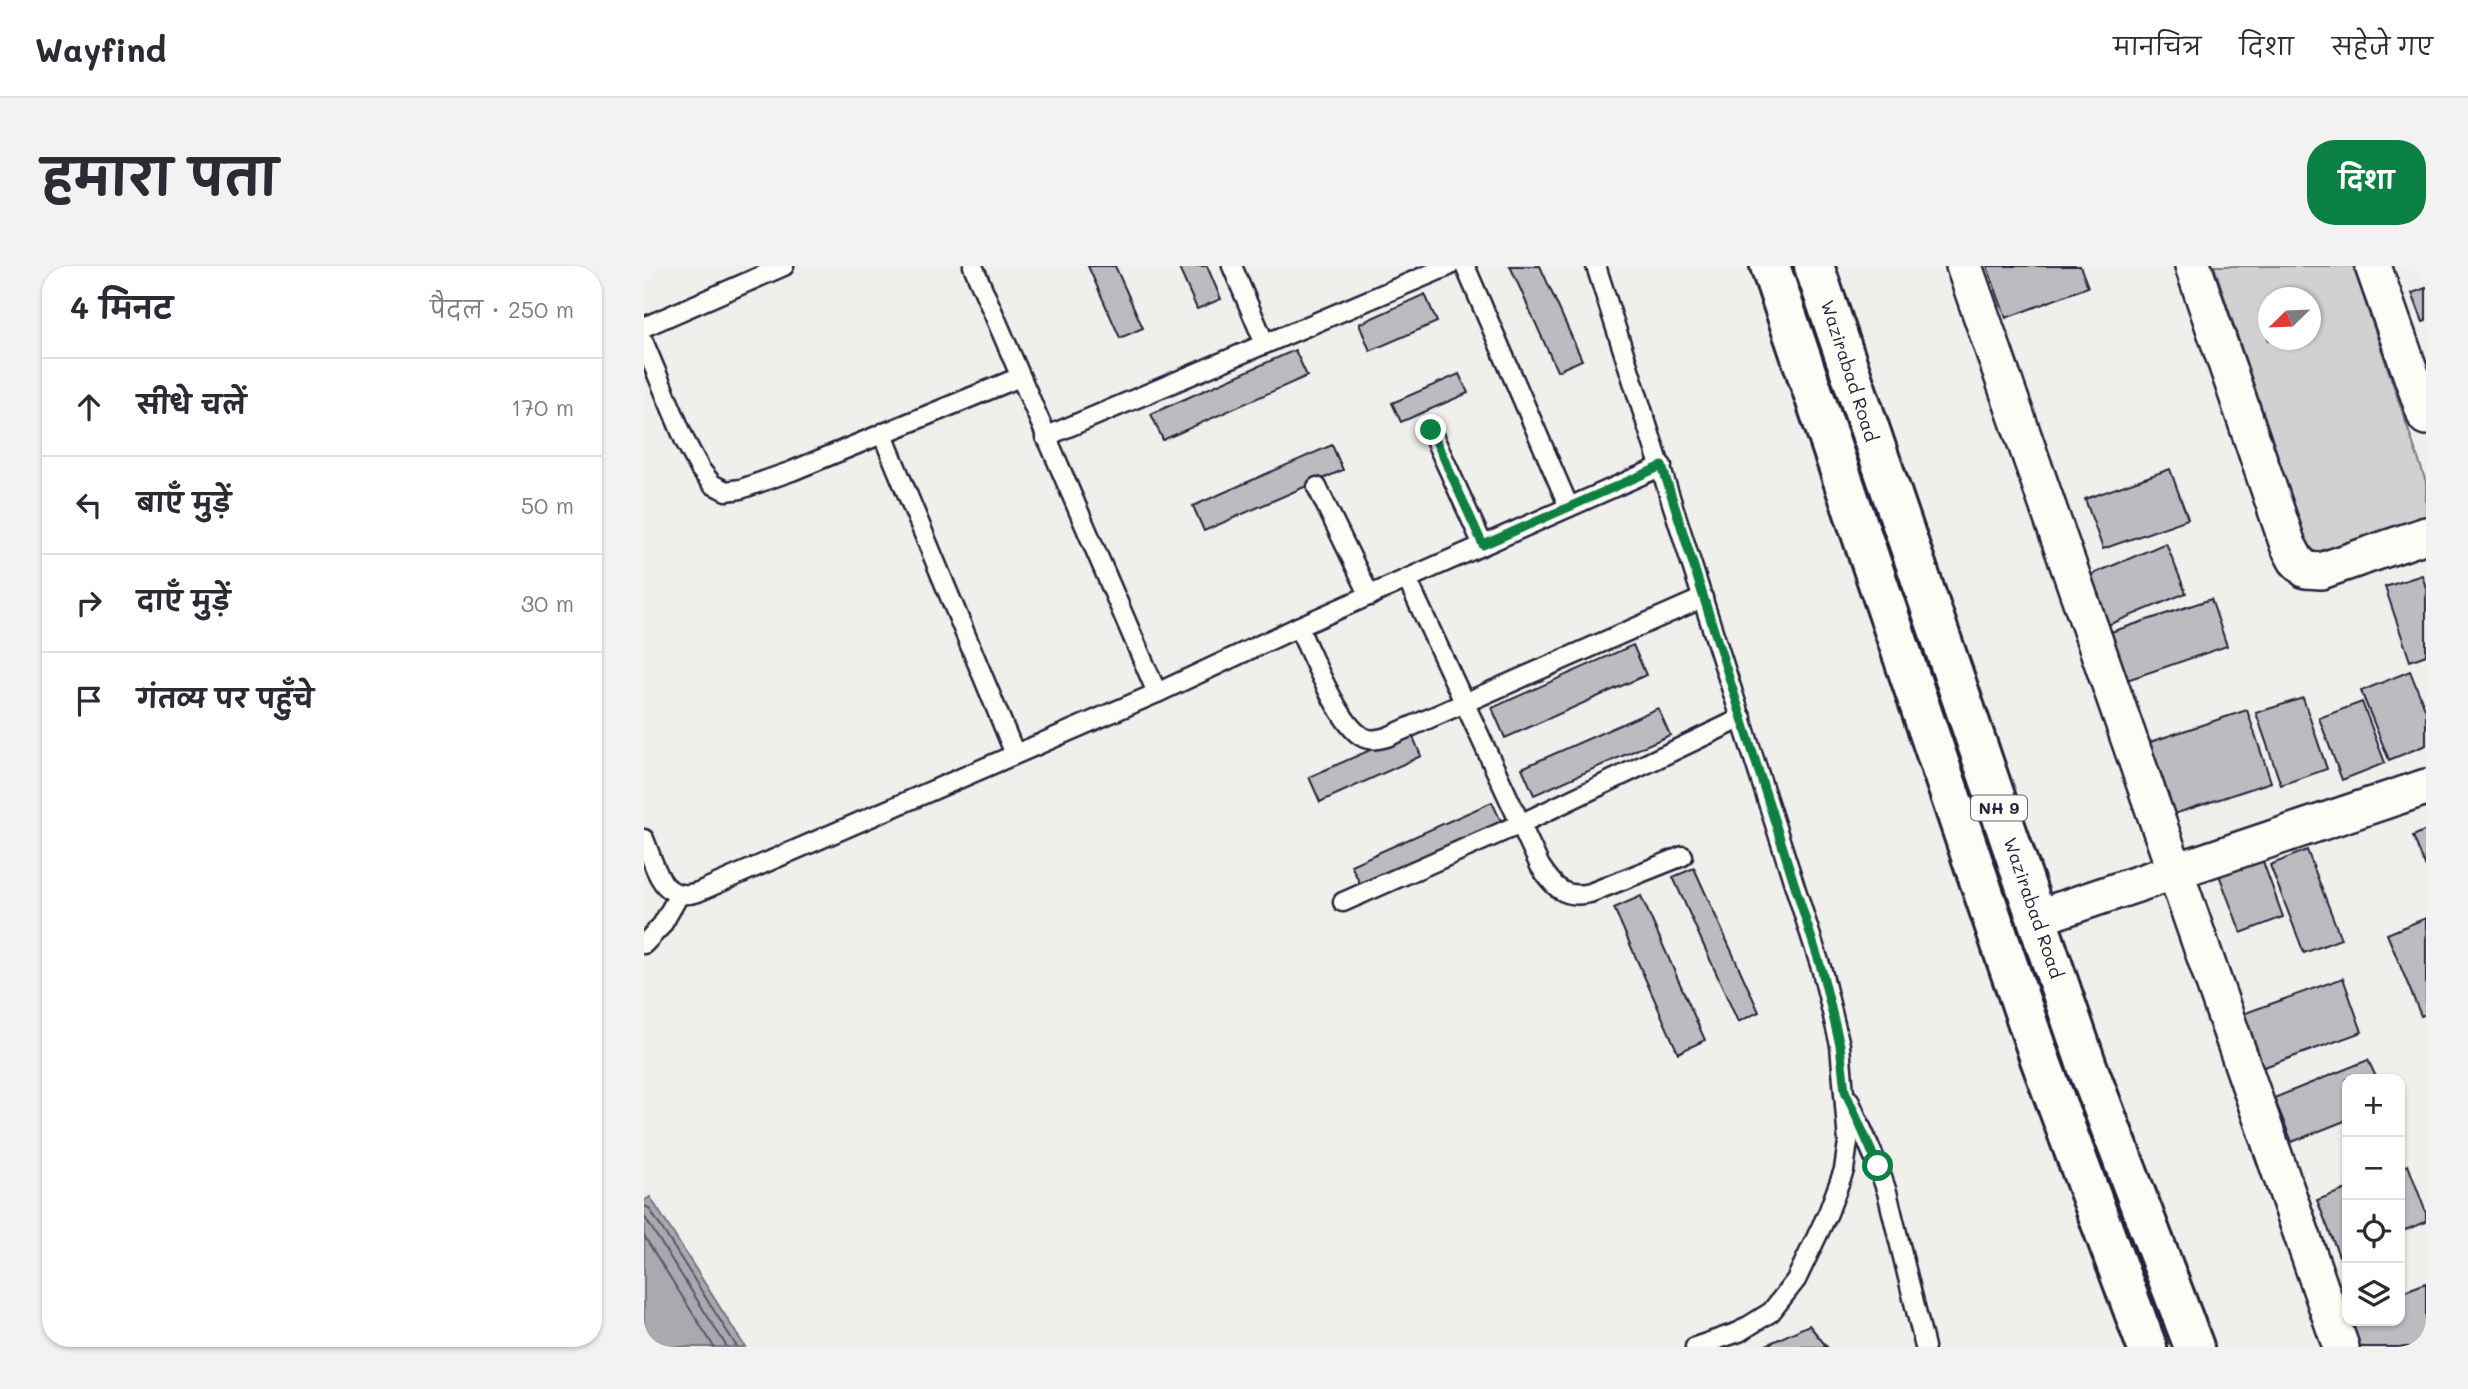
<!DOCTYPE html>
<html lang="hi">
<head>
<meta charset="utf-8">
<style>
  :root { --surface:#fff; --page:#f2f2f3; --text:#2b2b33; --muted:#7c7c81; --line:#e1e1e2; --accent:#0b8043 }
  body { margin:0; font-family:Mali,"Playpen Sans Deva",sans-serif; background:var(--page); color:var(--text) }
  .controls { position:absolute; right:21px; bottom:21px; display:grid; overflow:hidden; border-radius:14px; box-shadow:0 2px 5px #0004 }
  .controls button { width:63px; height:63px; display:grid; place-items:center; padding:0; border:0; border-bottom:2px solid var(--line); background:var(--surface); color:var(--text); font:35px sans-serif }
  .compass { position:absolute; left:1614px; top:21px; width:63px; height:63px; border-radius:50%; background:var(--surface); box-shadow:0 2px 5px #0004; rotate:247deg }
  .stop { position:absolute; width:21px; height:21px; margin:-16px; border:5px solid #0b8043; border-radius:50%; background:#fff }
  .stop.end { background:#0b8043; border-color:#fff; box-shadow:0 2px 7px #0008 }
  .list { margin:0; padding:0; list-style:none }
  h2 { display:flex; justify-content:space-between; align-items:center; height:91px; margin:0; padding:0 28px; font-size:30px }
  h2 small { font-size:23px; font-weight:400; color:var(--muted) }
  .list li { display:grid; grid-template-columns:46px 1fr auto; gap:21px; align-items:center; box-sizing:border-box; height:98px; padding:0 28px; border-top:2px solid var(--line) }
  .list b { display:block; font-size:26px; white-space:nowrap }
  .list em { font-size:23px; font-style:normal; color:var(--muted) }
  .icon { flex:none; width:38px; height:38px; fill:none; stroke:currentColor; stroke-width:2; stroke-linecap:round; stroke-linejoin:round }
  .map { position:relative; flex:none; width:1782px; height:1081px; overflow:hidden; border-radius:28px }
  header { display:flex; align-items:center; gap:42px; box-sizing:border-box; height:98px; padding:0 35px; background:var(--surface); border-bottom:2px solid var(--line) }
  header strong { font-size:33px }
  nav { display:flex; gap:38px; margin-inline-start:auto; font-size:24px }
  .intro { display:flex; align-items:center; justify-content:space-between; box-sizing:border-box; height:168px; padding:0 42px }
  h1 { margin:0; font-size:49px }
  .button { padding:18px 32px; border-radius:28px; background:var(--accent); color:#fff; font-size:24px; font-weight:700 }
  main { display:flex; gap:42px; padding:0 42px }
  aside { flex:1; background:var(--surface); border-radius:28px; box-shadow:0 2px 5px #0004 }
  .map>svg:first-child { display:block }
  .green { fill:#d2d1d1; stroke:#7a7a86; stroke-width:2; fill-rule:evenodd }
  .water { fill:#a9a9b0; stroke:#737381; stroke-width:2 }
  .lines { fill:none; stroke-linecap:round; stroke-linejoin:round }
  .shore { stroke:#58586a; stroke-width:2 }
  .building { fill:#bcbcc0; stroke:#22223b; stroke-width:2 }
  .service-casing { stroke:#22223b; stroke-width:23 }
  .minor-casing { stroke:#22223b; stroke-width:40 }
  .trunk-casing { stroke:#22223b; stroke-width:44 }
  .service { stroke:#fdfcf7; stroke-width:18 }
  .minor { stroke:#fdfcf7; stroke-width:35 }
  .trunk { stroke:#fdfcf7; stroke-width:38 }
  .route { stroke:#0b8043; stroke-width:9 }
  .labels { text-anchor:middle; stroke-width:5; stroke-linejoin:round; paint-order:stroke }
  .shield { fill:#fdfcf7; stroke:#646373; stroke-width:2 }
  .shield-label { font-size:16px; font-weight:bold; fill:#22223b }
  .street-label { font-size:18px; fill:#22223b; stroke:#fdfcf7 }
</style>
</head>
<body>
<header>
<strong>Wayfind</strong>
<nav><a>मानचित्र</a><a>दिशा</a><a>सहेजे गए</a></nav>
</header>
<div class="intro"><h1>हमारा पता</h1><a class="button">दिशा</a></div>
<main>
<aside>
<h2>4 मिनट<small>पैदल · 250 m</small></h2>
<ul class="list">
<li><svg class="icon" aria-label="ahead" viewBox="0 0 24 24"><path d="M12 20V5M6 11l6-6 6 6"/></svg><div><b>सीधे चलें</b></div><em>170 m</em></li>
<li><svg class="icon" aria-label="left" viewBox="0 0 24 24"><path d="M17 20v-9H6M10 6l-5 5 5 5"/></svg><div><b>बाएँ मुड़ें</b></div><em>50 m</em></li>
<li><svg class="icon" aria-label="right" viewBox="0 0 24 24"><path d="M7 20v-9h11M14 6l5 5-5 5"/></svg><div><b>दाएँ मुड़ें</b></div><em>30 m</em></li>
<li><svg class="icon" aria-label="arrive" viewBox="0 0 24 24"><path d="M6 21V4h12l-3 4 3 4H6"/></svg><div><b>गंतव्य पर पहुँचे</b></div></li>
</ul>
</aside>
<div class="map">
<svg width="1782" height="1081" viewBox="0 0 1782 1081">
  <rect width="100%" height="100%" fill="#f0efec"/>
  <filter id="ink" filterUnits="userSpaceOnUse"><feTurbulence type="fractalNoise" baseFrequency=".0143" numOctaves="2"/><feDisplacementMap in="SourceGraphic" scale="14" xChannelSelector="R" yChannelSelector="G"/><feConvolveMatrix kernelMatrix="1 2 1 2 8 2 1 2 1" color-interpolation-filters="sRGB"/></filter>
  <g filter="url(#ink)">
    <path class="green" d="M1570,0H1709L1782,216V253L1668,292ZM1624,32H1666V74H1624Z"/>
    <path class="water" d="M6,931L101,1081H0V935Z"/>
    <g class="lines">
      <g class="shore">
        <path d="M0,940L5,942L93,1081"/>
        <path d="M0,950L83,1081"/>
        <path d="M0,970L70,1081"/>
      </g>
    </g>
    <g class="building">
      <path d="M444,0H471L499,62L476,72Z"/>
      <path d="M534,0H563L577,33L553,43Z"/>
      <path d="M866,0H896L938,94L913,105Z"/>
      <path d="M1343,0H1436L1444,21L1362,52Z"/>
      <path d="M1782,22V55L1779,56L1768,27Z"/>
      <path d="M781,28L793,56L726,85L715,58Z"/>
      <path d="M651,84L663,110L519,174L507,148Z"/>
      <path d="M815,108L824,127L757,156L748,137Z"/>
      <path d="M688,179L699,204L560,265L549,240Z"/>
      <path d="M1526,203L1544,253L1459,283L1441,233Z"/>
      <path d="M1522,277L1542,327L1464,359L1444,310Z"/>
      <path d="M1778,309L1782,322V389L1766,395L1741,321Z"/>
      <path d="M1567,333L1583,380L1483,414L1467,366Z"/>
      <path d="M989,379L1002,409L861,472L848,442Z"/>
      <path d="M1766,405L1782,445V479L1745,494L1717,425Z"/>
      <path d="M1659,432L1683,503L1637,519L1612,447Z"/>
      <path d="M1718,436L1741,497L1698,514L1675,452Z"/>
      <path d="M1014,442L1026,469L890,529L878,502Z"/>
      <path d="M1603,444L1627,516L1524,550L1500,478Z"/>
      <path d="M767,466L777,490L676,536L665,511Z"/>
      <path d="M848,536L861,564L720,626L707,599Z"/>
      <path d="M1782,564V602L1769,570Z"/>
      <path d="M1663,584L1697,673L1660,687L1626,599Z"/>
      <path d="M1617,590L1639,651L1597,667L1574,606Z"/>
      <path d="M1050,602L1115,746L1094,756L1029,611Z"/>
      <path d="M997,630L1061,774L1034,787L970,642Z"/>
      <path d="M1782,652V748L1777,750L1743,668Z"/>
      <path d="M1699,712L1718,766L1612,804L1593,750Z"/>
      <path d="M1724,794L1733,813H1703V854L1648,876L1630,832Z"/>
      <path d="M1764,899L1782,947V956L1756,966V902Z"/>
      <path d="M1703,923V987L1695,990L1673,934Z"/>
      <path d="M1782,1017V1081H1704L1703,1055H1756V1027Z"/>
      <path d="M1165,1059L1183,1081H1118Z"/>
    </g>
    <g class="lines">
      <g class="service-casing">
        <g id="service">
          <path d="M329,0L513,427"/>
          <path d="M588,0L621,78"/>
          <path d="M821,0L925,241"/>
          <path d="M952,0L1178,705L1196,779L1204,876L1200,904L1184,947L1152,1014L1127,1046L1095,1066L1051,1081"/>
          <path d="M0,61L140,0"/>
          <path d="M0,77L41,175L56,203L68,218L82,225L97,223L148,205L376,111"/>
          <path d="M787,165L839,279"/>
          <path d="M238,167L371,488"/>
          <path d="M401,171L805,0"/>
          <path d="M673,221L726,330"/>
          <path d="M763,313L896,600C910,621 919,633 946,627L1039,590"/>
          <path d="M654,361C667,387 694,456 717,470C726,476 734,473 743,471L1059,332"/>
          <path d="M0,573C12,601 17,638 54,626L513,427L654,361L1018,200"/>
          <path d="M699,636L876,558L1098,452"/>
          <path d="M0,678L18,659L35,629"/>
          <path d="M1205,834L1234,900L1243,926L1281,1081"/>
        </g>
      </g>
      <g class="minor-casing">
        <g id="minor">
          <path d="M1320,0L1697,1081"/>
          <path d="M1549,0L1644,279L1652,294L1662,304L1677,305L1782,269"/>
          <path d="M1729,0L1782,151"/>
          <path d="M1392,652L1782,521"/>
        </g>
      </g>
      <g class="trunk-casing">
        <g id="trunk">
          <path d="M1126,0L1396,793L1503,1081"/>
          <path d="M1170,0L1443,800L1550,1081"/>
        </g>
      </g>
      <use href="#service" class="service"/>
      <use href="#minor" class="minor"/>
      <use href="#trunk" class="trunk"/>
    </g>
  </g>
  <g class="lines" filter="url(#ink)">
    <path class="route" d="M787,164L839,279L1018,200L1178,705L1196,779L1201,825L1234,900"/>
  </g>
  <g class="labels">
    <rect class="shield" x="1327" y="529.5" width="56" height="25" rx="5"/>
    <g class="shield-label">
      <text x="1355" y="548">NH 9</text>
    </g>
    <g class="street-label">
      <text transform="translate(1205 105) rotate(72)" y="6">Wazirabad Road</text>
      <text transform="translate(1389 642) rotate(71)" y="6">Wazirabad Road</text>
    </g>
  </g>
</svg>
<div class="controls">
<button>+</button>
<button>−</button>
<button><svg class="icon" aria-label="locate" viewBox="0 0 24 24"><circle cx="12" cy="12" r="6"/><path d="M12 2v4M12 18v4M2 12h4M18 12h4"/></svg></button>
<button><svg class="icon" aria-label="layers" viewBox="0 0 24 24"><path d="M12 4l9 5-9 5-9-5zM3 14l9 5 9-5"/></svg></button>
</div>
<svg class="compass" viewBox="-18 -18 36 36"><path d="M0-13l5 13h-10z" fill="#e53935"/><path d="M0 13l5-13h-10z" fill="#7c7c81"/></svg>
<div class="stop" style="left:1234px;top:900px"></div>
<div class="stop end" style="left:787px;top:164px"></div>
</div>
</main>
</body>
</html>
